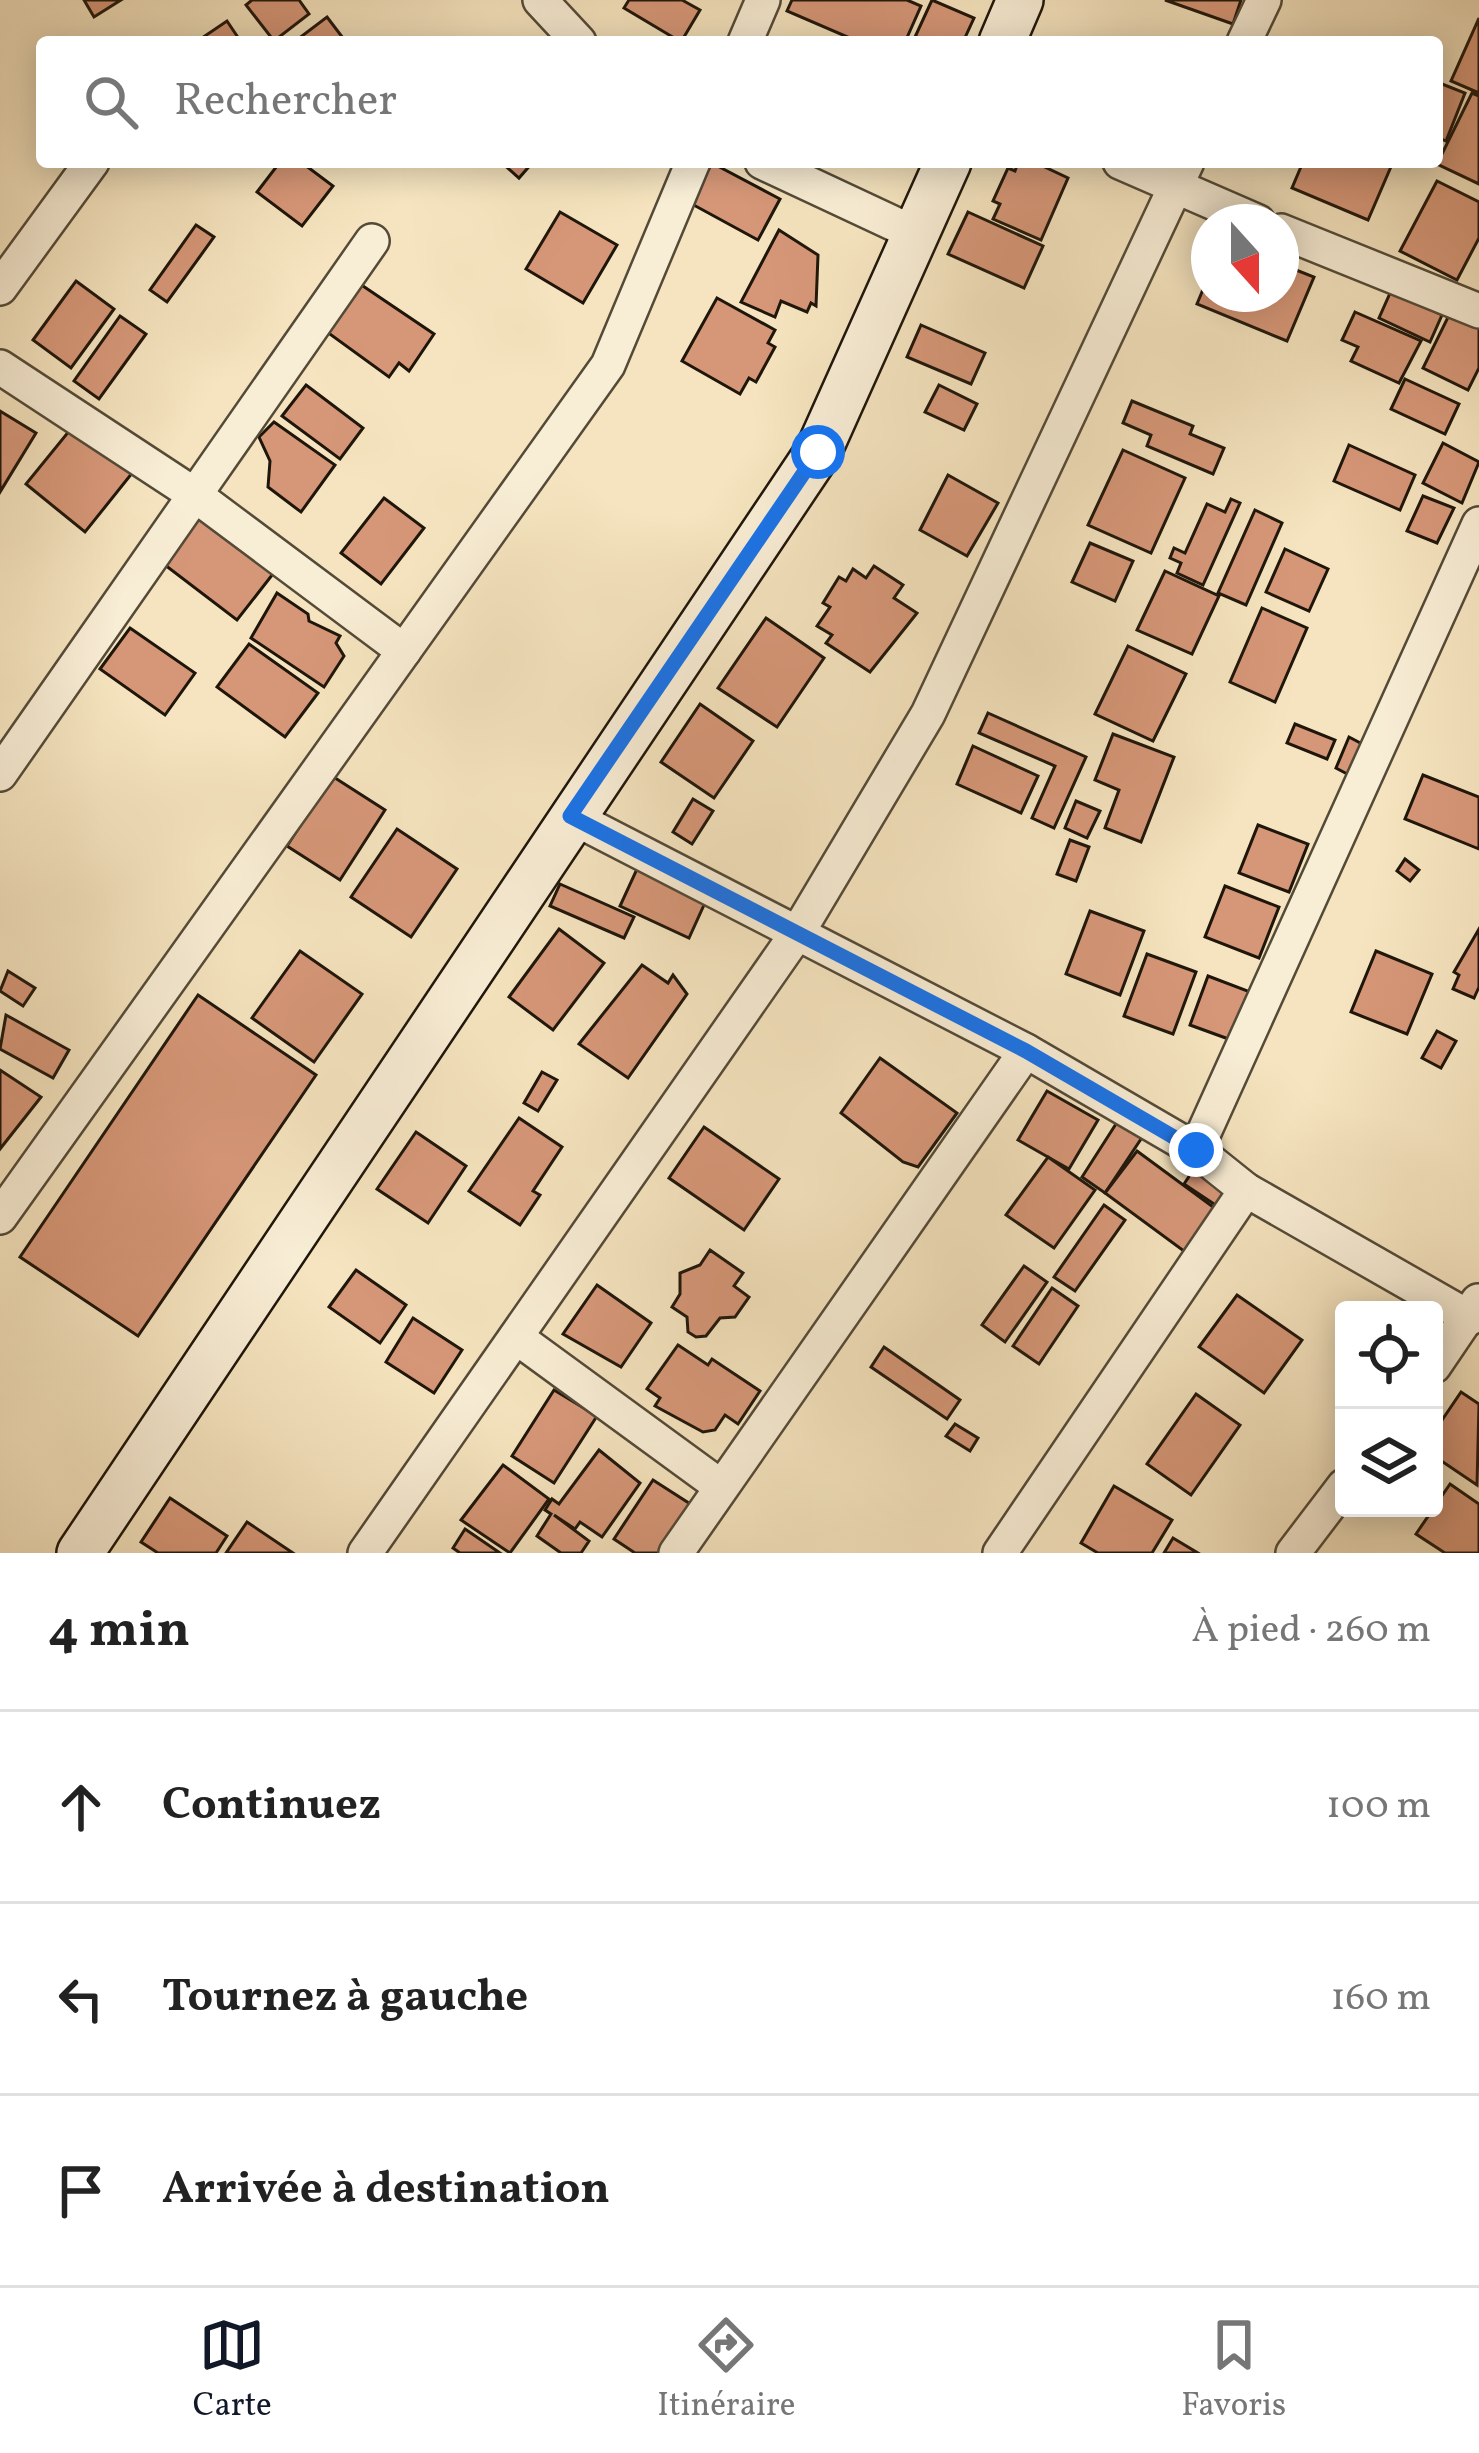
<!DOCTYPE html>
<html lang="fr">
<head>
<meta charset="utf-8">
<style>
  :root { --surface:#fff; --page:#f6f6f6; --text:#222; --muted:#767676; --line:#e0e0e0; --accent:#111827 }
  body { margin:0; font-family:Vollkorn,serif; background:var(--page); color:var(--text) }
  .controls { position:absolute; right:36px; bottom:36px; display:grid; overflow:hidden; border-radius:12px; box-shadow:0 6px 30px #0003 }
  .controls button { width:108px; height:108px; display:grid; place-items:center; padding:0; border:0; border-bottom:3px solid var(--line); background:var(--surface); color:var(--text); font:60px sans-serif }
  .compass { position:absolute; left:1191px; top:204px; width:108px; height:108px; border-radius:50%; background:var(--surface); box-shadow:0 6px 30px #0003; rotate:159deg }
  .stop { position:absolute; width:36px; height:36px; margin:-27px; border:9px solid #1a73e8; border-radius:50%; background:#fff }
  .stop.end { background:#1a73e8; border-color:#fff; box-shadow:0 3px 12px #0008 }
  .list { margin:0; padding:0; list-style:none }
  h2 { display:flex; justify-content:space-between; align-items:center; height:156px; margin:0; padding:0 48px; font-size:51px }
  h2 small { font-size:39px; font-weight:400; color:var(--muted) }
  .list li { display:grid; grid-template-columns:78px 1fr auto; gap:36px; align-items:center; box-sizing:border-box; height:192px; padding:0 48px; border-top:3px solid var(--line) }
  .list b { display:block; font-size:45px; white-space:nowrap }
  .list em { font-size:39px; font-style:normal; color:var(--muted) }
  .icon { flex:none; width:66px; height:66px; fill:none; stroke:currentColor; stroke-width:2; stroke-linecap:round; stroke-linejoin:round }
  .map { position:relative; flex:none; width:1479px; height:1553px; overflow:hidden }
  .search { position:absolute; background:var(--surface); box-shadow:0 6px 30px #0003; left:36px; right:36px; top:36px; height:132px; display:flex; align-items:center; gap:30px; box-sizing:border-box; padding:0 42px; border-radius:12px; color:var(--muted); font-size:45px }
  .sheet { height:732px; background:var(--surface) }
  nav { display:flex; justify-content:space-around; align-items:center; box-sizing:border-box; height:168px; border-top:3px solid var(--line); background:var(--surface); font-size:33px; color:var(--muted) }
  nav a { display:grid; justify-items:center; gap:6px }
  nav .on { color:var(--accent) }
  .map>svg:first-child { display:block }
  .building { fill:#d69778; stroke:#1f160b; stroke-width:3 }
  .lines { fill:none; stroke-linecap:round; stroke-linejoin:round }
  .minor-casing { stroke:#544a38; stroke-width:38 }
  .secondary-casing { stroke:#1f160b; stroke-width:50 }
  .minor { stroke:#f8edd5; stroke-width:33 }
  .secondary { stroke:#f8edd5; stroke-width:45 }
  .route { stroke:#1a73e8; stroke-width:15 }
</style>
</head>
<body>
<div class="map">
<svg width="1479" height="1553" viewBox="0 0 1479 1553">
  <rect width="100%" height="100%" fill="#f5e4bf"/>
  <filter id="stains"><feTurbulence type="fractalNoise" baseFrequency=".00167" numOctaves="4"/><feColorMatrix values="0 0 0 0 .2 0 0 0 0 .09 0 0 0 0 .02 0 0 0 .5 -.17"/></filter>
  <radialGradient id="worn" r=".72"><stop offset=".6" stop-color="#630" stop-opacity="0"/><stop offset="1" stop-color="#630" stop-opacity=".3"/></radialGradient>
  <g class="building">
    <path d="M84,0H121L94,17Z"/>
    <path d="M252,0H299L309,14L274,41L246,5Z"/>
    <path d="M629,0H682L700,10L681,42L624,8Z"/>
    <path d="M792,0H907L921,6L905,42H859L787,11Z"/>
    <path d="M932,0L974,18L963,42L915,37Z"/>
    <path d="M1165,0H1241L1233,24Z"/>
    <path d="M327,17L346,42H294Z"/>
    <path d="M1479,18V93L1451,81Z"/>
    <path d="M227,21L241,42H196Z"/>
    <path d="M1437,82L1465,93L1446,141L1437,137Z"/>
    <path d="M1472,93L1479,96V184L1437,164Z"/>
    <path d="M280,162H301L333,186L302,226L257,192Z"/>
    <path d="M501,162H533L519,178Z"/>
    <path d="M1018,162H1034L1068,178L1041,240L993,219L1000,204L993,201L1008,168L1015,171Z"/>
    <path d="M1303,162H1393L1368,220L1292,188Z"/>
    <path d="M712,163L780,199L758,240L690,203Z"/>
    <path d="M1437,181L1479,202V238L1457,280L1400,251Z"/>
    <path d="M560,212L617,245L583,303L526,269Z"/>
    <path d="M968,212L1043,246L1024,288L948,254Z"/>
    <path d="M196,225L214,237L167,302L150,290Z"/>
    <path d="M779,230L818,255L816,306L811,303L807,312L781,301L775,317L741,302Z"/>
    <path d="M1281,264L1314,277L1287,341L1197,304L1209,275V294H1281Z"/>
    <path d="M76,281L114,309L71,368L33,340Z"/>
    <path d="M360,284L434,334L409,371L399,363L389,377L327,332Z"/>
    <path d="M1391,291L1442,315L1430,342L1379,318Z"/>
    <path d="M717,298L775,330L768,343L775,347L756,382L749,378L740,394L682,361Z"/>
    <path d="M1454,305L1479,317V368L1468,390L1423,368Z"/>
    <path d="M1355,312L1421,341L1399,383L1351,361L1358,347L1342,340Z"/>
    <path d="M120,316L146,334L99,399L74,381Z"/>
    <path d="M921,325L985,353L971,384L907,357Z"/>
    <path d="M1405,379L1459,404L1445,434L1391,409Z"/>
    <path d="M306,385L363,428L340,459L282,416Z"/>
    <path d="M939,385L977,404L964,430L925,412Z"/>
    <path d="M1132,401L1193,426L1190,434L1224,448L1213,474L1147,446L1151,435L1123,423Z"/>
    <path d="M0,411L36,433L0,492Z"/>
    <path d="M274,422L335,465L301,512L268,487L270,461L259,437Z"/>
    <path d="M74,425L133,472L85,532L26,484Z"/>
    <path d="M1443,443L1479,462L1462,503L1423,483Z"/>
    <path d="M1349,445L1415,475L1400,510L1334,481Z"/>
    <path d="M1123,450L1185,478L1151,553L1088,525Z"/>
    <path d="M948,475L998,503L967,556L920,530Z"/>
    <path d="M1423,496L1454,508L1437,543L1407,531Z"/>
    <path d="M384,498L424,528L381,584L341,553Z"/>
    <path d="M1231,499L1240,503L1203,585L1177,573L1181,563L1170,558L1174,548L1185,553L1207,504L1225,512Z"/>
    <path d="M1255,510L1282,523L1246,605L1218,593Z"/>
    <path d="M201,512L276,570L237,620L161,562Z"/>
    <path d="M1090,543L1133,561L1115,601L1072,582Z"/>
    <path d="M1285,549L1328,569L1309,611L1266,592Z"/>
    <path d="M874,566L903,585L894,598L917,613L870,672L826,643L832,635L817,626L830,607L823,603L839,577L846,581L853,569L866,578Z"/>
    <path d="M1165,571L1219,596L1192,654L1137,630Z"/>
    <path d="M277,593L308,614L309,621L340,636L336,643L344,656L324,687L251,638Z"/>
    <path d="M1262,608L1307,628L1275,702L1230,682Z"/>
    <path d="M766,618L824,658L777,727L718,688Z"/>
    <path d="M130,628L195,673L165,715L100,669Z"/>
    <path d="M249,644L318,693L285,737L217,687Z"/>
    <path d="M1128,646L1186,674L1153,741L1095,714Z"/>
    <path d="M700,704L753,741L714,798L661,762Z"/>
    <path d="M988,713L1086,757L1054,828L1032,818L1055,766L979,733Z"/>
    <path d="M1295,724L1335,740L1327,759L1287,743Z"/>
    <path d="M1113,734L1174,757L1141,842L1105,828L1119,790L1095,780Z"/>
    <path d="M1349,737L1364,745L1351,776L1336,768Z"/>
    <path d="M973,746L1038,776L1021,813L957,784Z"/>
    <path d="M1423,775L1479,797V849L1405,819Z"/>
    <path d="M332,776L385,810L340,880L287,846Z"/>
    <path d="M693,799L713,811L692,844L673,832Z"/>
    <path d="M1076,801L1100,811L1087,838L1065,828Z"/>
    <path d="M1258,825L1308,844L1289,892L1239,873Z"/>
    <path d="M397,829L457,869L411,937L351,897Z"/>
    <path d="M1070,840L1089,847L1076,881L1057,874Z"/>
    <path d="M642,858L708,896L689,938L620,906Z"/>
    <path d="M1405,859L1419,870L1410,881L1397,871Z"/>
    <path d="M560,884L634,917L624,938L550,906Z"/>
    <path d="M1225,886L1279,907L1259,958L1205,937Z"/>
    <path d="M1090,911L1144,931L1120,995L1066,974Z"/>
    <path d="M559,929L604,963L553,1030L509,997Z"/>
    <path d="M1479,929V987L1474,998L1453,989L1459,975L1454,972Z"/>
    <path d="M300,951L362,994L314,1062L252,1018Z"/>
    <path d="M1376,951L1432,974L1407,1034L1351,1012Z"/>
    <path d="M1147,954L1196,972L1173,1034L1124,1016Z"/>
    <path d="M642,965L668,983L673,975L687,994L628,1078L579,1044Z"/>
    <path d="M8,971L35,988L23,1006L0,991Z"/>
    <path d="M1208,976L1253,993L1234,1041L1190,1025Z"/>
    <path d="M198,995L316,1075L138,1336L20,1257Z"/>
    <path d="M6,1015L69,1050L53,1078L0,1049Z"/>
    <path d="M1437,1031L1456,1041L1441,1068L1422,1058Z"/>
    <path d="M880,1058L957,1113L918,1167L903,1162L841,1113Z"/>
    <path d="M0,1070L41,1097L0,1149Z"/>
    <path d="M542,1072L557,1080L538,1111L524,1103Z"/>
    <path d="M1047,1091L1098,1120L1069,1169L1018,1140Z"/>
    <path d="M1123,1113L1149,1127L1105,1193L1082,1177Z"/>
    <path d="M519,1118L562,1147L533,1191L540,1195L520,1225L469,1191Z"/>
    <path d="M704,1127L779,1179L744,1230L669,1178Z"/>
    <path d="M416,1132L466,1166L428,1223L377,1189Z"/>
    <path d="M1137,1151L1224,1215L1192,1257L1105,1193Z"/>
    <path d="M1048,1157L1095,1190L1054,1248L1006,1215Z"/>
    <path d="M1196,1166L1235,1192L1223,1210L1184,1184Z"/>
    <path d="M1104,1205L1125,1220L1075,1291L1054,1277Z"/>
    <path d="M710,1250L743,1273L734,1286L749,1297L735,1317L720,1318L706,1336L696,1337L688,1332L687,1317L672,1307L680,1294V1273L700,1265Z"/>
    <path d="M1024,1266L1047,1282L1005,1342L982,1325Z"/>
    <path d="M356,1270L406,1305L380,1343L329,1307Z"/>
    <path d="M597,1285L651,1323L621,1367L563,1334Z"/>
    <path d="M1052,1288L1078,1306L1039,1364L1013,1346Z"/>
    <path d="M1237,1295L1302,1340L1264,1393L1199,1347Z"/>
    <path d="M413,1318L462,1350L434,1393L386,1362Z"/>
    <path d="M678,1345L708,1365L712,1359L760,1391L738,1424L725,1415L715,1430L703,1432L655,1406L660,1398L647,1389Z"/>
    <path d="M884,1347L960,1400L947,1419L871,1367Z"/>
    <path d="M554,1390L597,1416L554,1483L512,1456Z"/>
    <path d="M1461,1392L1479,1404L1477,1485L1434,1456V1432Z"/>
    <path d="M1196,1394L1240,1425L1191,1495L1147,1464Z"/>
    <path d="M955,1424L978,1438L970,1451L946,1436Z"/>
    <path d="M599,1450L640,1483L602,1537L580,1522L575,1529L554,1515L589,1541L581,1553H561L537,1536L551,1514L545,1510L552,1499L559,1504Z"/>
    <path d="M503,1465L549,1499L510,1553L461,1520Z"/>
    <path d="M653,1480L695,1507L665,1553H635L614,1539Z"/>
    <path d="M1450,1484L1479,1504V1553H1445L1416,1534Z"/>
    <path d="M1114,1486L1172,1520L1152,1553H1098L1081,1543Z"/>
    <path d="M170,1498L227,1536L216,1553H158L141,1542Z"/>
    <path d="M247,1522L293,1553H226Z"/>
    <path d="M465,1529L500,1553H460L453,1548Z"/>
    <path d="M1173,1538L1198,1553H1164Z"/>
  </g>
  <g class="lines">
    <g class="minor-casing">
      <g id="minor">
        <path d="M540,0L579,42"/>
        <path d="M745,42L763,0"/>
        <path d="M1244,42L1264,0"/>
        <path d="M762,162L916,234"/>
        <path d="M1120,162L1258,222"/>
        <path d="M1281,231L1479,311"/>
        <path d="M0,288L92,162"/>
        <path d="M0,367L195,495L404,651"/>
        <path d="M0,774L372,241"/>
        <path d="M570,816L1026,1051L1196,1150L1246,1190L1470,1318"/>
        <path d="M1196,1150L1479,524"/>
        <path d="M0,1217L608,365L693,162"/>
        <path d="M516,1337L720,1486"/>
        <path d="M1434,1366L1478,1301"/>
        <path d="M365,1553L798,932L928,714L1187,162"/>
        <path d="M676,1553L1026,1051"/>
        <path d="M1000,1553L1246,1190"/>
        <path d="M1293,1553L1344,1486"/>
      </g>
    </g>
    <g class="secondary-casing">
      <g id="secondary">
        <path d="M1002,42L1020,0"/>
        <path d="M80,1553L818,452L948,162"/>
      </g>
    </g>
    <use href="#minor" class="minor"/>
    <use href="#secondary" class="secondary"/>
  </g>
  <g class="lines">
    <path class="route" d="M818,452L570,816L1026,1051L1196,1150"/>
  </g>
  <rect width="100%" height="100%" filter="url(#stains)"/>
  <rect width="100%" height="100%" fill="url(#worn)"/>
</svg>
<div class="controls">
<button><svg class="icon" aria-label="locate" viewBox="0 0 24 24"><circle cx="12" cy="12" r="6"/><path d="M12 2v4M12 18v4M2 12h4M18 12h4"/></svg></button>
<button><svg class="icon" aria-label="layers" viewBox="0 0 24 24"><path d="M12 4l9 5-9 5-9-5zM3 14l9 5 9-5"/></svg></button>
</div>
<svg class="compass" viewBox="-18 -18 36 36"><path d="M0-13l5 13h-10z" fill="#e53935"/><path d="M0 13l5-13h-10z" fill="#767676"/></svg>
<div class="stop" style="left:818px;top:452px"></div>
<div class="stop end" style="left:1196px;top:1150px"></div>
<div class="search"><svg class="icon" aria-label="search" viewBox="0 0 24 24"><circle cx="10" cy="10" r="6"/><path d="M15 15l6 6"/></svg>Rechercher</div>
</div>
<section class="sheet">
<h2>4 min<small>À pied · 260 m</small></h2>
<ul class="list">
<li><svg class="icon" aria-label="ahead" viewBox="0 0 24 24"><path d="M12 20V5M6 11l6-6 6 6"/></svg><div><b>Continuez</b></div><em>100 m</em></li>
<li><svg class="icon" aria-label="left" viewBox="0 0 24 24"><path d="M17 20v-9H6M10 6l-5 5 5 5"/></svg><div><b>Tournez à gauche</b></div><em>160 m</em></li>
<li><svg class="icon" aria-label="arrive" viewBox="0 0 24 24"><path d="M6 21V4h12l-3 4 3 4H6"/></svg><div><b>Arrivée à destination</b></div></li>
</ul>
</section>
<nav>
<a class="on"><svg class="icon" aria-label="map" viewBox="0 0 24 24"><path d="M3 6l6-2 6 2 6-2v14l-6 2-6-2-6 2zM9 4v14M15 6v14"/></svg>Carte</a>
<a><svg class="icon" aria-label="directions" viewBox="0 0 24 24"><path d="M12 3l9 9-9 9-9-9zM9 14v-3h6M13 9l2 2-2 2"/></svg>Itinéraire</a>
<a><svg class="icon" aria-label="saved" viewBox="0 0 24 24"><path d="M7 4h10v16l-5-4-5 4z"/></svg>Favoris</a>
</nav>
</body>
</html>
